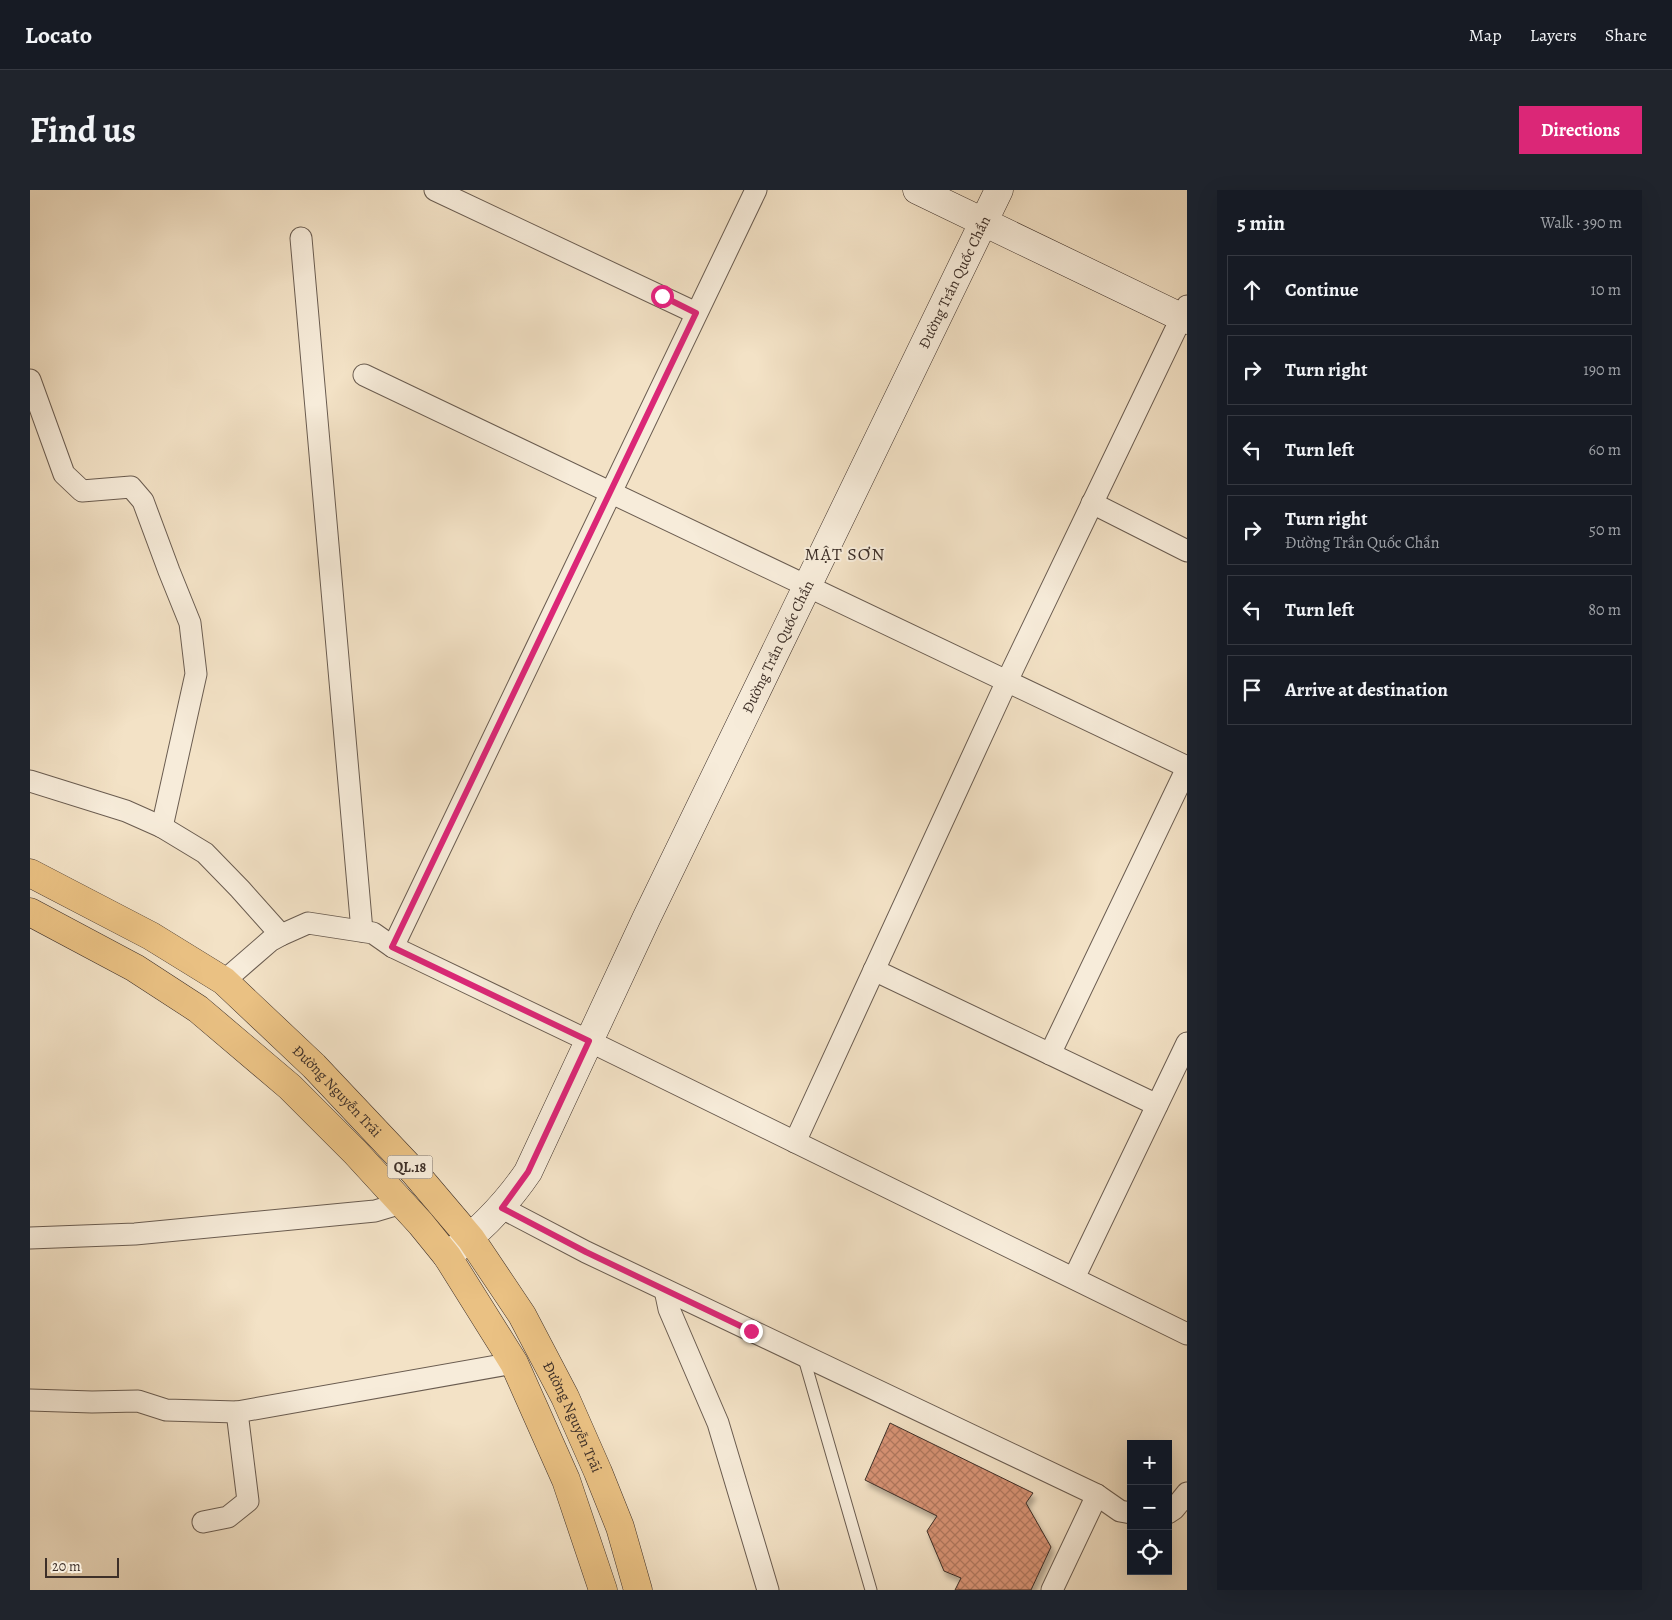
<!DOCTYPE html>
<html lang="en">
<head>
<meta charset="utf-8">
<style>
  :root { --surface:#171b24; --page:#20242c; --text:#f1f3f6; --muted:#9ea1a6; --line:#363941; --accent:#db2777 }
  body { margin:0; font-family:Alegreya,serif; background:var(--page); color:var(--text) }
  .controls { position:absolute; right:15px; bottom:15px; display:grid; overflow:hidden; border-radius:0px; box-shadow:0 5px 20px #0002 }
  .controls button { width:45px; height:45px; display:grid; place-items:center; padding:0; border:0; border-bottom:1px solid var(--line); background:var(--surface); color:var(--text); font:25px sans-serif }
  .scale { position:absolute; left:15px; bottom:12px; width:74px; box-sizing:border-box; padding-left:5px; border:2px solid #3d2f28; border-top:0; font-size:14px; line-height:18px; white-space:nowrap; color:#3d2f28; -webkit-text-stroke:4px #f7ecda; paint-order:stroke }
  .stop { position:absolute; width:15px; height:15px; margin:-11px; border:4px solid #db2777; border-radius:50%; background:#fff }
  .stop.end { background:#db2777; border-color:#fff; box-shadow:0 1px 5px #0008 }
  .list { margin:0; padding:0; list-style:none }
  h2 { display:flex; justify-content:space-between; align-items:center; height:65px; margin:0; padding:0 20px; font-size:21px }
  h2 small { font-size:16px; font-weight:400; color:var(--muted) }
  .list li { display:grid; grid-template-columns:32px 1fr auto; gap:15px; align-items:center; box-sizing:border-box; height:70px; margin:0 10px 10px; padding:0 10px; border:1px solid var(--line); border-radius:0px }
  .list b { display:block; font-size:19px; white-space:nowrap }
  .list p { margin:0; font-size:16px; white-space:nowrap; color:var(--muted) }
  .list em { font-size:16px; font-style:normal; color:var(--muted) }
  .icon { flex:none; width:28px; height:28px; fill:none; stroke:currentColor; stroke-width:2; stroke-linecap:round; stroke-linejoin:round }
  .map { position:relative; flex:none; width:1157px; height:1400px; overflow:hidden; border-radius:0px }
  header { display:flex; align-items:center; gap:30px; box-sizing:border-box; height:70px; padding:0 25px; background:var(--surface); border-bottom:1px solid var(--line) }
  header strong { font-size:24px }
  nav { display:flex; gap:28px; margin-inline-start:auto; font-size:18px }
  .intro { display:flex; align-items:center; justify-content:space-between; box-sizing:border-box; height:120px; padding:0 30px }
  h1 { margin:0; font-size:35px }
  .button { padding:12px 22px; border-radius:0px; background:var(--accent); color:#fff; font-size:18px; font-weight:700 }
  main { display:flex; gap:30px; padding:0 30px }
  aside { flex:1; background:var(--surface); border-radius:0px; box-shadow:0 5px 20px #0002 }
  .map>svg:first-child { display:block }
  .building { fill:url(#building-cross-hatch); stroke:#3d2f28; filter:url(#shadow) }
  .lines { fill:none; stroke-linecap:round; stroke-linejoin:round }
  .lane-casing { stroke:#6a5c50; stroke-width:13 }
  .street-casing { stroke:#6a5c50; stroke-width:23 }
  .secondary-casing { stroke:#3d2f28; stroke-width:29 }
  .highway-casing { stroke:#3d2f28; stroke-width:29 }
  .lane { stroke:#f7ecda; stroke-width:11 }
  .street { stroke:#f7ecda; stroke-width:21 }
  .secondary { stroke:#f7ecda; stroke-width:28 }
  .highway { stroke:#eac183; stroke-width:28 }
  .route { stroke:#db2777; stroke-width:6 }
  .labels { text-anchor:middle; stroke-width:4; stroke-linejoin:round; paint-order:stroke }
  .shield { fill:#f7ecda; stroke:#75685d; stroke-width:1 }
  .shield-label { font-size:14px; font-weight:bold; fill:#3d2f28 }
  .street-label { font-size:15px; fill:#3d2f28; stroke:#f7ecda }
  .quarter-label { font-size:18px; letter-spacing:1px; fill:#3d2f28; stroke:#f7ecda }
</style>
</head>
<body>
<header>
<strong>Locato</strong>
<nav><a>Map</a><a>Layers</a><a>Share</a></nav>
</header>
<div class="intro"><h1>Find us</h1><a class="button">Directions</a></div>
<main>
<div class="map">
<svg width="1157" height="1400" viewBox="0 0 1157 1400">
  <defs>
    <pattern id="building-cross-hatch" width="8" height="8" patternUnits="userSpaceOnUse" patternTransform="scale(1.25)"><rect width="8" height="8" fill="#d79374"/><path d="M0 0l8 8M0 8l8-8" fill="none" stroke="#b0785f"/></pattern>
    <filter id="shadow"><feDropShadow dx="3" dy="5.5" stdDeviation="2.5" flood-color="#0004"/></filter>
  </defs>
  <rect width="100%" height="100%" fill="#f3e2c6"/>
  <filter id="stains"><feTurbulence type="fractalNoise" baseFrequency=".004" numOctaves="4"/><feColorMatrix values="0 0 0 0 .2 0 0 0 0 .09 0 0 0 0 .02 0 0 0 .5 -.17"/></filter>
  <radialGradient id="worn" r=".72"><stop offset=".6" stop-color="#630" stop-opacity="0"/><stop offset="1" stop-color="#630" stop-opacity=".3"/></radialGradient>
  <path class="building" d="M860,1233L1003,1303L996,1313L1021,1357L1001,1400H925L931,1388L914,1381L897,1341L907,1326L835,1290Z"/>
  <g class="lines">
    <g class="lane-casing">
      <path id="lane" d="M773,1165L841,1400"/>
    </g>
    <g class="street-casing">
      <g id="street">
        <path d="M405,0L666,123"/>
        <path d="M271,48L332,741"/>
        <path d="M334,185L1157,577"/>
        <path d="M0,190L34,284L52,301L101,297L113,311L139,381L160,433L166,484L132,637"/>
        <path d="M1062,313L1157,361"/>
        <path d="M0,591L96,621L132,637L175,663L210,699L251,745"/>
        <path d="M363,757L726,0"/>
        <path d="M844,780L1127,915"/>
        <path d="M194,791L240,751L251,745L278,733L343,743L363,757L559,851L1157,1144"/>
        <path d="M1020,864L1157,578"/>
        <path d="M765,952L977,491L1157,116"/>
        <path d="M472,1018L556,1062L1067,1305L1090,1321L1101,1323"/>
        <path d="M0,1048L105,1044L345,1021L372,1013"/>
        <path d="M1044,1088L1157,853"/>
        <path d="M635,1100L639,1119L688,1233L738,1400"/>
        <path d="M0,1210L62,1212L108,1211L136,1220L207,1222L484,1173"/>
        <path d="M1138,1323L1144,1319L1157,1303"/>
        <path d="M173,1332L198,1327L218,1311L207,1222"/>
        <path d="M1022,1400L1067,1305"/>
      </g>
    </g>
    <g class="secondary-casing">
      <g id="secondary">
        <path d="M887,0L1157,130"/>
        <path id="s1" d="M417,1066C450,1041 475,1016 498,982L616,729L969,0"/>
      </g>
    </g>
    <g class="highway-casing">
      <g id="highway">
        <path id="s2" d="M0,683L121,746L194,791L284,876L385,983L441,1049L492,1125L535,1207L568,1282L590,1337L608,1400"/>
        <path d="M0,722L105,778L168,819L260,897L325,962L391,1034L417,1066L484,1173L536,1290L573,1400"/>
      </g>
    </g>
    <use href="#lane" class="lane"/>
    <use href="#street" class="street"/>
    <use href="#secondary" class="secondary"/>
    <use href="#highway" class="highway"/>
  </g>
  <g class="lines">
    <path class="route" d="M632,106L666,123L362,757L559,851L498,982L472,1018L556,1062L721,1141"/>
  </g>
  <g class="labels">
    <rect class="shield" x="357.5" y="965.5" width="45" height="23" rx="4"/>
    <g class="shield-label">
      <text x="380" y="982">QL.18</text>
    </g>
    <g class="street-label">
      <text dy="5" stroke="none"><textPath href="#s1" startOffset="1104">Đường Trần Quốc Chẩn</textPath></text>
      <text dy="5" stroke="none"><textPath href="#s1" startOffset="699">Đường Trần Quốc Chẩn</textPath></text>
      <text dy="5" stroke="none"><textPath href="#s2" startOffset="380">Đường Nguyễn Trãi</textPath></text>
      <text dy="5" stroke="none"><textPath href="#s2" startOffset="785">Đường Nguyễn Trãi</textPath></text>
    </g>
    <g class="quarter-label">
      <text x="815" y="370">MẬT SƠN</text>
    </g>
  </g>
  <rect width="100%" height="100%" filter="url(#stains)"/>
  <rect width="100%" height="100%" fill="url(#worn)"/>
</svg>
<div class="controls">
<button>+</button>
<button>−</button>
<button><svg class="icon" aria-label="locate" viewBox="0 0 24 24"><circle cx="12" cy="12" r="6"/><path d="M12 2v4M12 18v4M2 12h4M18 12h4"/></svg></button>
</div>
<div class="scale">20 m</div>
<div class="stop" style="left:632px;top:106px"></div>
<div class="stop end" style="left:721px;top:1141px"></div>
</div>
<aside>
<h2>5 min<small>Walk · 390 m</small></h2>
<ul class="list">
<li><svg class="icon" aria-label="ahead" viewBox="0 0 24 24"><path d="M12 20V5M6 11l6-6 6 6"/></svg><div><b>Continue</b></div><em>10 m</em></li>
<li><svg class="icon" aria-label="right" viewBox="0 0 24 24"><path d="M7 20v-9h11M14 6l5 5-5 5"/></svg><div><b>Turn right</b></div><em>190 m</em></li>
<li><svg class="icon" aria-label="left" viewBox="0 0 24 24"><path d="M17 20v-9H6M10 6l-5 5 5 5"/></svg><div><b>Turn left</b></div><em>60 m</em></li>
<li><svg class="icon" aria-label="right" viewBox="0 0 24 24"><path d="M7 20v-9h11M14 6l5 5-5 5"/></svg><div><b>Turn right</b><p>Đường Trần Quốc Chẩn</p></div><em>50 m</em></li>
<li><svg class="icon" aria-label="left" viewBox="0 0 24 24"><path d="M17 20v-9H6M10 6l-5 5 5 5"/></svg><div><b>Turn left</b></div><em>80 m</em></li>
<li><svg class="icon" aria-label="arrive" viewBox="0 0 24 24"><path d="M6 21V4h12l-3 4 3 4H6"/></svg><div><b>Arrive at destination</b></div></li>
</ul>
</aside>
</main>
</body>
</html>
